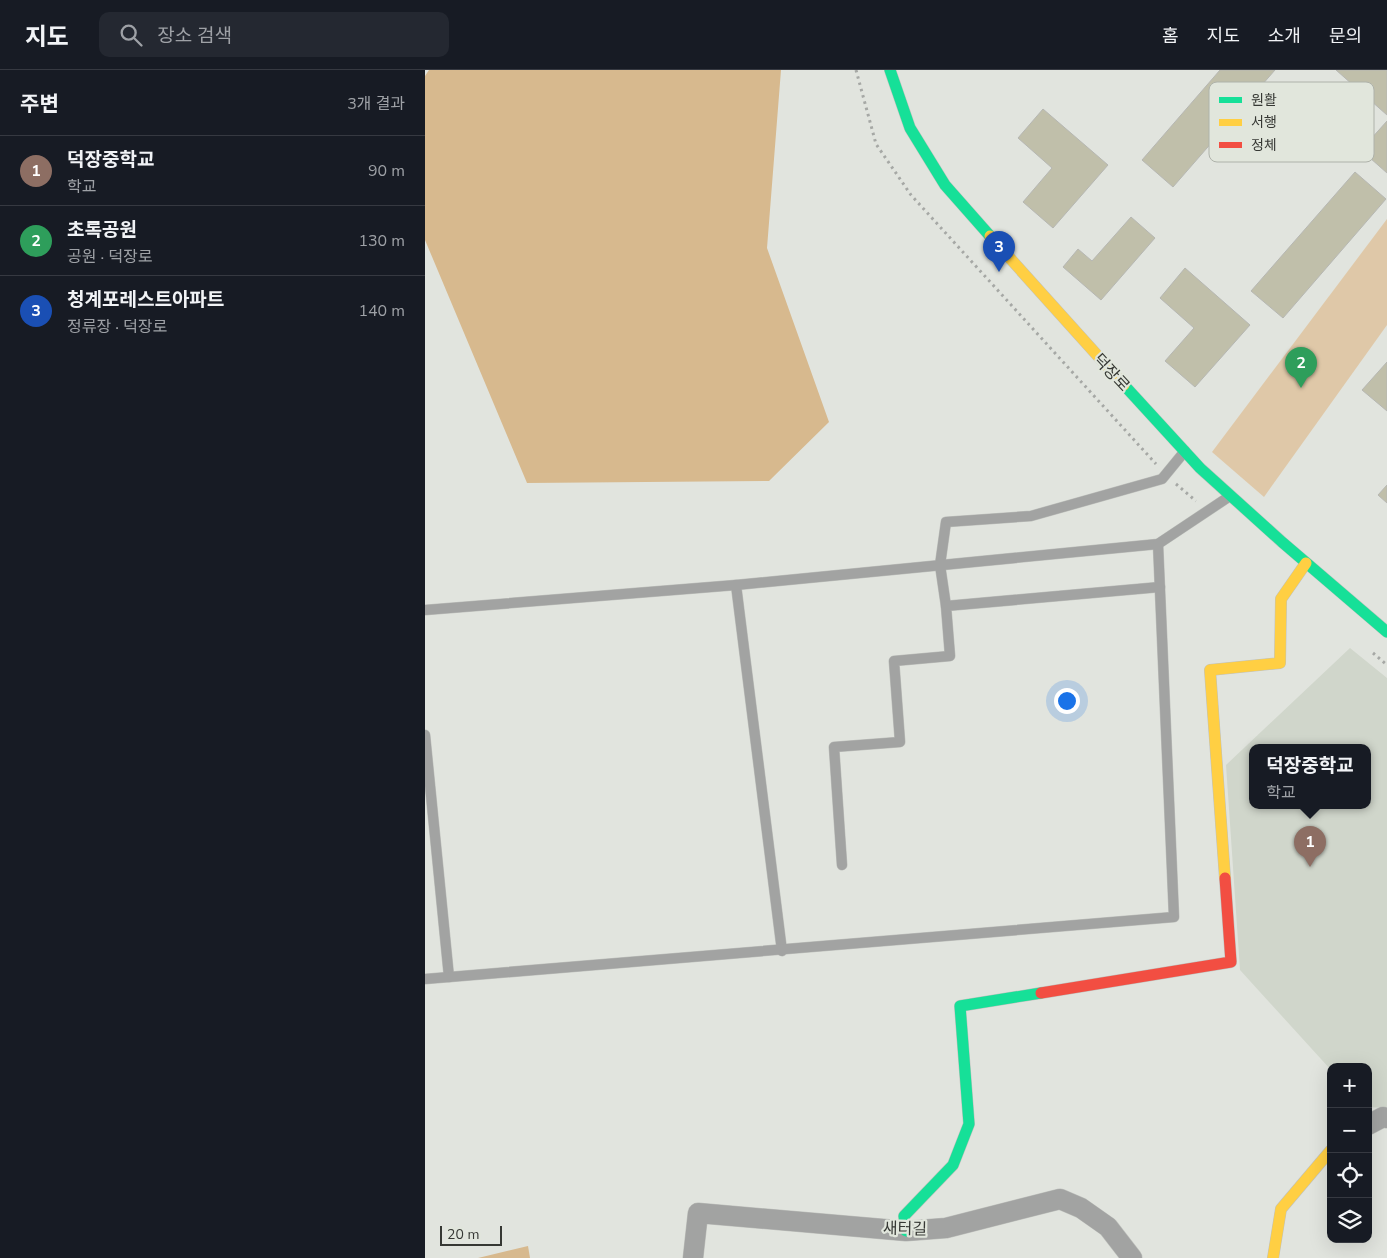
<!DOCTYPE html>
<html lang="ko">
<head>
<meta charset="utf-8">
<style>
  :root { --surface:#171b24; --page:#242831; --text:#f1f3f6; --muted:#9ea1a6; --line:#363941; --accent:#0b8043 }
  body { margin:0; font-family:"Nunito Sans","Noto Sans KR",sans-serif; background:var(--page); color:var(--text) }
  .controls { position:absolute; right:15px; bottom:15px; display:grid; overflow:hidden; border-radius:10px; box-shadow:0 5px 20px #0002 }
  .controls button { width:45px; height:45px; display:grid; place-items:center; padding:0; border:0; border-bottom:1px solid var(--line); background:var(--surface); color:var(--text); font:25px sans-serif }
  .scale { position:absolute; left:15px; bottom:12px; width:62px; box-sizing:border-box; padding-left:5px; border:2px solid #363834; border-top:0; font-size:14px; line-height:18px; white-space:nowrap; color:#363834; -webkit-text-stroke:4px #e1e6dc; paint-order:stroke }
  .you { position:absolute; left:641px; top:630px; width:18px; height:18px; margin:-12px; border:4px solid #fff; border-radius:50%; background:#1a73e8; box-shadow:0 0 0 8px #1a73e833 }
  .badge { display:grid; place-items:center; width:32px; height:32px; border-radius:50%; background:var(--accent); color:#fff; font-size:16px; font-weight:700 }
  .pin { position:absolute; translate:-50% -41px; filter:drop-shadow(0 1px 2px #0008) }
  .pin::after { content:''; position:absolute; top:26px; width:18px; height:15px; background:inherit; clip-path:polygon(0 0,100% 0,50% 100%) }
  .popup { position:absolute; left:824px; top:674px; width:122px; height:65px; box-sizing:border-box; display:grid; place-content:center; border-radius:10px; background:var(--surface); filter:drop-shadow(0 1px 4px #0005); font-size:16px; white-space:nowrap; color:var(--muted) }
  .popup b { font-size:19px; color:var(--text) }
  .popup::after { content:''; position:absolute; left:50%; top:100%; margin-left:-10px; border:10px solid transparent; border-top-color:var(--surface) }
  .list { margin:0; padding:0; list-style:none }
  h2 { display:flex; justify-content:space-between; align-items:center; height:65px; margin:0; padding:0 20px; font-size:21px }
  h2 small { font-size:16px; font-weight:400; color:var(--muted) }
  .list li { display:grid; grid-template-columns:32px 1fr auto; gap:15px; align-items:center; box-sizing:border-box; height:70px; padding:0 20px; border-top:1px solid var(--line) }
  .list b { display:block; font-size:19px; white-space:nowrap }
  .list p { margin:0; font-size:16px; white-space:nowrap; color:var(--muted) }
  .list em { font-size:16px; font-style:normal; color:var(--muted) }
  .icon { flex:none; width:28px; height:28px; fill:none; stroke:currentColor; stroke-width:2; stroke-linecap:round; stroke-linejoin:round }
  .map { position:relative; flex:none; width:962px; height:1188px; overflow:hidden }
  header { display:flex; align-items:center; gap:30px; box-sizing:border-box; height:70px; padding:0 25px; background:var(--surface); border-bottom:1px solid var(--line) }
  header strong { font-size:24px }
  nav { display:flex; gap:28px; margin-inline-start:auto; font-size:18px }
  .search { width:350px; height:45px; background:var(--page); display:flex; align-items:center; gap:12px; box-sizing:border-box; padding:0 18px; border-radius:10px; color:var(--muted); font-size:19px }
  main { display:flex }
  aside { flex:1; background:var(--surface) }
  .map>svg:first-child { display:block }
  .built { fill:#d0d6cb; fill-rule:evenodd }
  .green { fill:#dfc8a8 }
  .forest { fill:#d7b98e }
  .building { fill:#c0bfaa; stroke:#b6b7b3 }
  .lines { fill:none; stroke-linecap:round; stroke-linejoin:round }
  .lane-casing { stroke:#bfc1bd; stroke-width:11 }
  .street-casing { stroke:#bfc1bd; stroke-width:21 }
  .fast-casing { stroke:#bfc1bd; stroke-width:12 }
  .slow-casing { stroke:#bfc1bd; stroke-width:12 }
  .jam-casing { stroke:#bfc1bd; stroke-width:12 }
  .path { stroke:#a6a8a5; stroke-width:3; stroke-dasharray:2.5 4; stroke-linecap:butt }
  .lane { stroke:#a2a3a2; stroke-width:10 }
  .street { stroke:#a2a3a2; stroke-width:20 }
  .fast { stroke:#16e098; stroke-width:11 }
  .slow { stroke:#ffcf43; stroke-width:11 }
  .jam { stroke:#f24e42; stroke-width:11 }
  .labels { text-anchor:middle; stroke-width:4.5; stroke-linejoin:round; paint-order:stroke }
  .street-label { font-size:16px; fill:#363834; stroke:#e1e6dc }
  .key { fill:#e1e6dc; stroke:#aeb2aa; stroke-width:1 }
  .key-label { font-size:14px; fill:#363834 }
</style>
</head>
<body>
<header>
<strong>지도</strong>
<div class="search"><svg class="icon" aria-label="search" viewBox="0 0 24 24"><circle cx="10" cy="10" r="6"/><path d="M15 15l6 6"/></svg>장소 검색</div>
<nav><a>홈</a><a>지도</a><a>소개</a><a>문의</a></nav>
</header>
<main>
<aside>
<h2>주변<small>3개 결과</small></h2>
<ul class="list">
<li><span class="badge" style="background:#8d6e63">1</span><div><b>덕장중학교</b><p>학교</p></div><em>90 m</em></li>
<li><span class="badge" style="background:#2e9e5b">2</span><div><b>초록공원</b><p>공원 · 덕장로</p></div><em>130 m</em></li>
<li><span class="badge" style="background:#1a4fb4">3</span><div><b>청계포레스트아파트</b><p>정류장 · 덕장로</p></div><em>140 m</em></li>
</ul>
</aside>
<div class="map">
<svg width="962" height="1188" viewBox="0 0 962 1188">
  <rect width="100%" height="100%" fill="#e1e4de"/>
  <path class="built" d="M925,578L962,608V1038L943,1037V997H906V1000L815,900L801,695ZM828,678H942V736H828Z"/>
  <path class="green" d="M962,149V255L839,427L787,382Z"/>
  <g class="forest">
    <path d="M4,0H356L342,178L404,352L344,411L102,413L0,170V6Z"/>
    <path d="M103,1176L105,1188H53Z"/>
  </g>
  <g class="building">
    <path d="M795,0H850L748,117L717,90Z"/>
    <path d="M911,0H962V45Z"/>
    <path d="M618,39L683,95L628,158L598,132L627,98L593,68Z"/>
    <path d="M962,51V103L936,80Z"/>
    <path d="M930,102L961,129L858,248L826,221Z"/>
    <path d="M706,147L730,168L676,230L638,197L653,179L667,191Z"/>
    <path d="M760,198L825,255L770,317L740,291L769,258L735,228Z"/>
    <path d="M962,292V341L937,320Z"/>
    <path d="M962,415V433L953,425Z"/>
  </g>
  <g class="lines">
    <g class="lane-casing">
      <g id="lane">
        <path d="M311,515L357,881"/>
        <path d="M521,536L515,495L521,452L606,446L737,409L760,381"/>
        <path d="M0,540L311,515L733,474L805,426"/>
        <path d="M0,665L24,907"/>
        <path d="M417,795L409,677L475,672L469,591L525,586L521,536L735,517"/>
        <path d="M0,909L749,847L733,474"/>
      </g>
    </g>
    <g class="street-casing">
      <g id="street">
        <path d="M943,1055L958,1047L962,1048"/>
        <path d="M268,1188L273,1143L481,1161L521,1158L635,1129L656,1138L683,1157L707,1188"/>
      </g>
    </g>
    <g class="fast-casing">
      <g id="fast">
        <path d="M465,0L485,58L520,115L565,166"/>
        <path d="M699,315L775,398L857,472L962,562"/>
        <path d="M481,1161L479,1146L528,1095L544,1054L535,936L616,923"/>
      </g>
    </g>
    <g class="slow-casing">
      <g id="slow">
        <path d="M565,166L699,315"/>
        <path d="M800,808L785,600L855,593L856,529L881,493"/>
        <path d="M848,1188L856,1139L906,1080"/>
      </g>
    </g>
    <g class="jam-casing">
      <path id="jam" d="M616,923L806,892L800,808"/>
    </g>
    <g class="path">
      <path d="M431,0L451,74L486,125L731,394"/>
      <path d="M751,414L771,431"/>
      <path d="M948,583L962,595"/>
    </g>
    <use href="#lane" class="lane"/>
    <use href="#street" class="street"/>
    <use href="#fast" class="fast"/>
    <use href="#slow" class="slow"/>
    <use href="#jam" class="jam"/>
  </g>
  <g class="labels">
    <g class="street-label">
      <text transform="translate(687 302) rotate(47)" y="6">덕장로</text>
      <text transform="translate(480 1158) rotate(1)" y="6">새터길</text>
    </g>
  </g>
  <rect x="784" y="12" width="165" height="80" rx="8" class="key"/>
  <rect x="794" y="27" width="23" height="6" fill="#16e098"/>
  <rect x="794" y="49" width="23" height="7" fill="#ffcf43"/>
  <rect x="794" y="72" width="23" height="6" fill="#f24e42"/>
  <g class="key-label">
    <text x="826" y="35">원활</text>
    <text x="826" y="57">서행</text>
    <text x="826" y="80">정체</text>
  </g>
</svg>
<div class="controls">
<button>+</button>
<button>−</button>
<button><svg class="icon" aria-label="locate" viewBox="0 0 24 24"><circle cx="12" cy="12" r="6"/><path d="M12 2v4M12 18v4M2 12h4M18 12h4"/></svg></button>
<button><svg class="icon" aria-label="layers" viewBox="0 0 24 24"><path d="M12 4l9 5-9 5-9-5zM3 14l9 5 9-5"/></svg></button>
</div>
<div class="scale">20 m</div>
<div class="you"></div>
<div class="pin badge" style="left:885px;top:797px;background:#8d6e63">1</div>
<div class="popup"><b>덕장중학교</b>학교</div>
<div class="pin badge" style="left:876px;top:318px;background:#2e9e5b">2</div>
<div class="pin badge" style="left:574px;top:202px;background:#1a4fb4">3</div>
</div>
</main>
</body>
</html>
